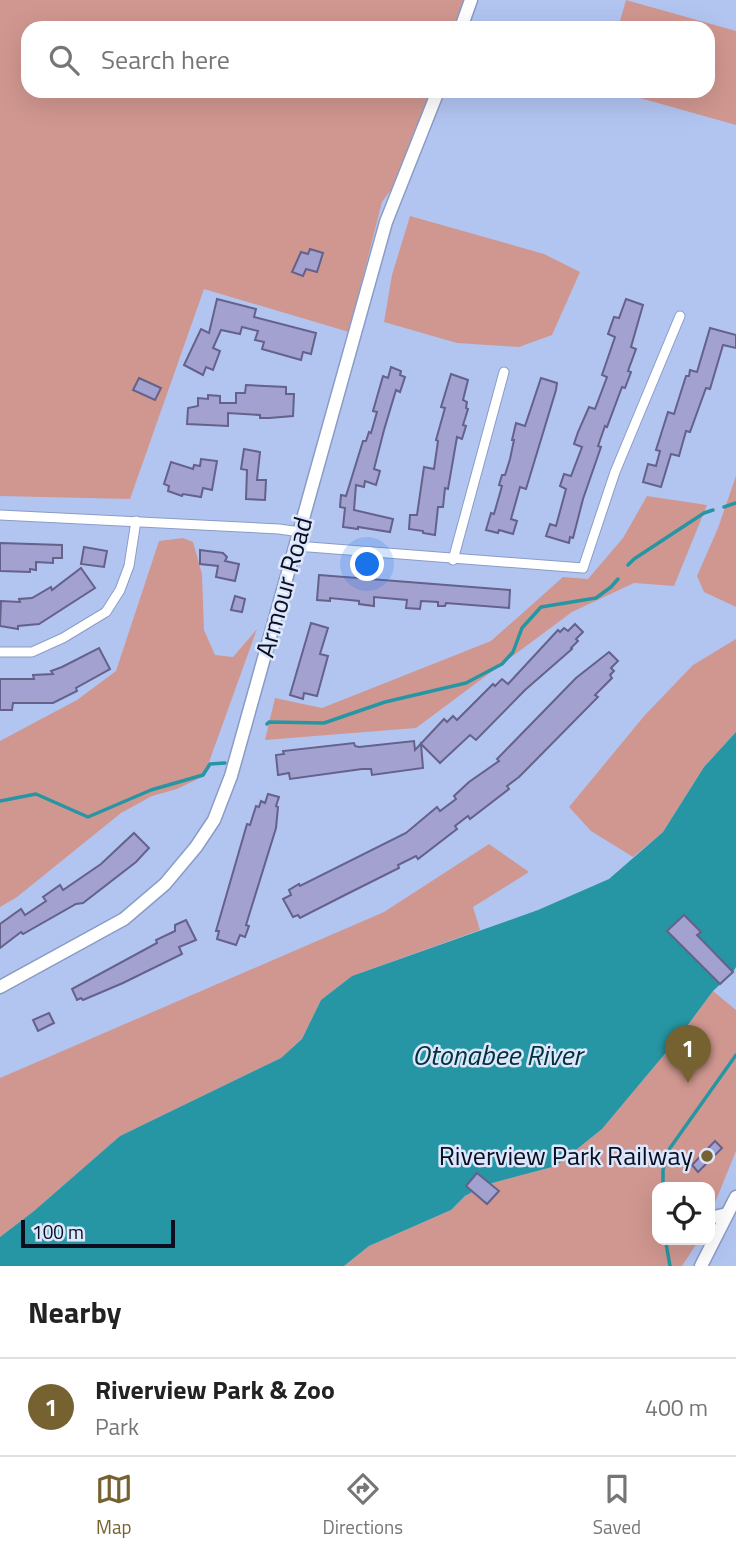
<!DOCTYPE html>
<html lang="en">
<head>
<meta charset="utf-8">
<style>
  :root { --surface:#fff; --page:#f2f2f2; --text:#222; --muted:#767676; --line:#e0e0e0; --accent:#766231 }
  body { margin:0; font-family:"Titillium Web",sans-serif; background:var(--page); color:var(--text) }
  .controls { position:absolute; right:21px; bottom:21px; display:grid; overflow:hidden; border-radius:14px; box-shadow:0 7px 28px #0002 }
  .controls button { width:63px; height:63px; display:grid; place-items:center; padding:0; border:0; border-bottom:2px solid var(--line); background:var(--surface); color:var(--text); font:35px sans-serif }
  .scale { position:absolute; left:21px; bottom:18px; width:154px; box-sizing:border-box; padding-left:7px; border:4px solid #090f1e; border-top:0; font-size:19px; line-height:24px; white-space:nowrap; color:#090f1e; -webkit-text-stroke:5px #dce6fd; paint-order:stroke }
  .you { position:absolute; left:368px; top:565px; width:24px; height:24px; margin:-18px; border:5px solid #fff; border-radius:50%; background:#1a73e8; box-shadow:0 0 0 10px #1a73e833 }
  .badge { display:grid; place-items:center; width:46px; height:46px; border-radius:50%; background:var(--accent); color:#fff; font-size:23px; font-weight:700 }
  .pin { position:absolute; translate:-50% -58px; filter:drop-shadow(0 2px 4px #0008) }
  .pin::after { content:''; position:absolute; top:37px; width:24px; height:21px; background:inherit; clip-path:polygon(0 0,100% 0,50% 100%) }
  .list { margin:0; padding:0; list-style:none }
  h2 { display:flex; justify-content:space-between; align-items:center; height:91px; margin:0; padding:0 28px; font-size:30px }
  h2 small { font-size:23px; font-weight:400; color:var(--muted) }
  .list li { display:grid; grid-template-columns:46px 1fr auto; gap:21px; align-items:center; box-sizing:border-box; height:98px; padding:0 28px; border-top:2px solid var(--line) }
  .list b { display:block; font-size:26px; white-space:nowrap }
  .list p { margin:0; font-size:23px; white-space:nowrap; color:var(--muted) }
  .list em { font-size:23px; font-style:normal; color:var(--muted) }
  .icon { flex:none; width:38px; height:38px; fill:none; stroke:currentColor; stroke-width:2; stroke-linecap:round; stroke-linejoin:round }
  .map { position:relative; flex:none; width:736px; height:1266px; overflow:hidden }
  .search { position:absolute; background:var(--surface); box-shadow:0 7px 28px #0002; left:21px; right:21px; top:21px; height:77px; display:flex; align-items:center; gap:18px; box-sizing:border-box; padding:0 24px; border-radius:21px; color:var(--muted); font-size:26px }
  .sheet { height:189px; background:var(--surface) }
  nav { display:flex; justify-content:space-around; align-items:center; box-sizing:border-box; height:98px; border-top:2px solid var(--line); background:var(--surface); font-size:19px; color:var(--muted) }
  nav a { display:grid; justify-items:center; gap:4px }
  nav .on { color:var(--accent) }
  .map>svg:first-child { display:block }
  .green { fill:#d09790 }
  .water { fill:#2696a4 }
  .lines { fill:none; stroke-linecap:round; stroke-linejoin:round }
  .stream { stroke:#2696a4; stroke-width:3.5 }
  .building { fill:#a3a1cf; stroke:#64618b; stroke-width:2 }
  .minor-casing { stroke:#8a9cc6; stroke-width:11 }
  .secondary-casing { stroke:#8a9cc6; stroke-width:15 }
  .minor { stroke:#fff; stroke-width:9 }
  .secondary { stroke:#fff; stroke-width:12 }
  .poi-dot { fill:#766231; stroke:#dce6fd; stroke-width:2.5 }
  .labels { text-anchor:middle; stroke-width:5; stroke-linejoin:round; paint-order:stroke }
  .street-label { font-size:26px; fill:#090f1e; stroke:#dce6fd }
  .poi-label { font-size:26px; fill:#090f1e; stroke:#dce6fd; text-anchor:end }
  .water-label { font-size:28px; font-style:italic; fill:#003238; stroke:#dce6fd }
</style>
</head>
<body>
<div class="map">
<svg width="736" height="1266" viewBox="0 0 736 1266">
  <rect width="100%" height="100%" fill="#b2c5f1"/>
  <g class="green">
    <path d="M0,0H471L461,28H28V91H436L399,179L382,202L349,332L204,289L130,499L0,496Z"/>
    <path d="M626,0L736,31V125L615,91H708V28H618Z"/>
    <path d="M410,216L544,254L580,272L552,335L519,347L457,343L384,322L392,275Z"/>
    <path d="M736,476V607L704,592L697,576L718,528Z"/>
    <path d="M647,496L707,505L674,586L634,583L572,612L416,728L265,740L275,698L322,708L491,641L563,577L588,579L623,538Z"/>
    <path d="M183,538L193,542L202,574L204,630L215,655L233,657L257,629L204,776L177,789L152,796L121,813L17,897L0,907V741L77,700L116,671L159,541Z"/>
    <path d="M736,639V732L704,767L663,832L633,857L591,831L569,807L645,715L693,665Z"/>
    <path d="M489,844L529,872L473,907L480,930L352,976L321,1000L302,1039L281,1058L120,1136L34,1211L0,1237V1078L384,912Z"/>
    <path d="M713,991L736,1010V1151L710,1215V1187H657V1240H699L682,1266H344L369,1246L451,1210L465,1196L485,1185L556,1166L602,1129L679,1037Z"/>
  </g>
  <path class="water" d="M736,732V967L733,972L713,991L679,1037L602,1129L556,1166L485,1185L465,1196L451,1210L369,1246L344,1266H0V1237L34,1211L120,1136L281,1058L302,1039L321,1000L352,976L538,910L609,879L663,832L704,767Z"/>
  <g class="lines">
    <g class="stream">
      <path d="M724,507L736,503"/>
      <path d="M628,565L634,559L704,513L713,510"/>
      <path d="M267,724L269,722L324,723L385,702L466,683L502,664L513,652L522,628L541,607L596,598L611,587L618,579"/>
      <path d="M0,801L36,794L88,817L151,790L203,775L210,764L225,763"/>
      <path d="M663,1184V1170L670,1148L736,1055"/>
      <path d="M666,1243L670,1266"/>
    </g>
  </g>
  <g class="building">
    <path d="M310,249L323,253L317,272L306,269L303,276L292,272L301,252L308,254Z"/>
    <path d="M217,299L256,309L254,317L316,333L311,354L303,352L301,360L262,349L264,342L255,340L258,331L242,327L240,334L221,330L213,348L220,351L213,370L206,367L203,375L184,365L201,329L209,333Z"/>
    <path d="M626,299L643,305L631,347L636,349L628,371L631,372L625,388L622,387L607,427L605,426L598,446L601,447L583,499L573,538L570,537L569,543L546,536L550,524L556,526L566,489L560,486L564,474L571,476L582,447L574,444L578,432L589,407L595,409L607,377L602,375L615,337L608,334L614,317L619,318Z"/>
    <path d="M710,328L736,335V348L723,345L710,389L706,388L690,432L686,431L679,456L671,454L661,487L643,482L648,464L656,466L660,451L656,450L668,412L674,414L686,376H689L690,370L697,372Z"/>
    <path d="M391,367L401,371L400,375L405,377L400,392L396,390L384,430L374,469L380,471L376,485L365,481L364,487L356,485L354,510L393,519L390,532L358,527V529L343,527L345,508L340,507L341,495L346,496L363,441H366L369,432L371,433L377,412L373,411L383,376L388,378Z"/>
    <path d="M451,374L468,380L463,400L467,402L466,408L468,409L463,425L466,426L462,439L457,437L448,489L445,488L443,507H438L435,535L423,533V531L409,529L410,515H417L424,467L434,469L438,441L436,440L445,408L441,407Z"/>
    <path d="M139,378L161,388L155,400L133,390Z"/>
    <path d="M541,378L557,383L556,390L526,489L520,487L511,519L517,521L513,534L499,530L498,533L486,530L491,513L494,514L502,486L499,485L502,475H505L510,459L514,440H512L516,423L525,426Z"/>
    <path d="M246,385L286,387V394H294L293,416L269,418H260V415L228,413V426L187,424L188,408L198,406V398L208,399V395L220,396V403H236V393H245Z"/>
    <path d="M244,449L260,452L257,480H266L265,500L246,499L247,470L241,469Z"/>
    <path d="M201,459L217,461L212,490L203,488L201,497L183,494L182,496L168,491L169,486L164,484L171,462L193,469L194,465L200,466Z"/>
    <path d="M0,543L62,545V558H53V563L36,562V570L30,569V572L0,571Z"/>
    <path d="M84,547L107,551L104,567L81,564Z"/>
    <path d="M200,550L223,553L227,557L225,561L239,564L235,581L216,577L218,566L200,564Z"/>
    <path d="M81,568L95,588L39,624L18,626V629L0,626L1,601L20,602L19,599L32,598L51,587L52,590Z"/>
    <path d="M319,575L510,590L509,608L446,603L445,606H438V602L421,601L420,609L406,608L407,600L374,597V606L359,604V601L330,598V601L317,600Z"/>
    <path d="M235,596L245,599L242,612L231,610Z"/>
    <path d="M311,623L328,628L320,654L328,656L317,696L304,693L303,699L290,695Z"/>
    <path d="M575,624L583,632L576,639L578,641L571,648L572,649L525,690L476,740L470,735L440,763L421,744L423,768L372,775L371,769H362L290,779L289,773L278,775L276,755L284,754L283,751L354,743L355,746L359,747L414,741L415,750L444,719L447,722L453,716L457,720L493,684L495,686L502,679L508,684L558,630L560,632L564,628L568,631Z"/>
    <path d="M99,648L110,669L76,688L77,691L53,703H13L12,710H0V679H34L33,675L53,674L51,671L62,667Z"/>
    <path d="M609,652L618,661L611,668L614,671L610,675L612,678L595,695L598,697L519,777L507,786L509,789L470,819L468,816L455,826L457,829L418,859L416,856L398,865L399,868L343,896L300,918L298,915L293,917L283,899L291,895L289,890L299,884L300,886L406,833L437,807L440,811L456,799L454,796L469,782L499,761L497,759L576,678Z"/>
    <path d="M268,794L279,797L276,806L278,807L276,828L246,925L249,926L245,937L240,935L236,945L217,939L219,931H216L247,824L250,825L256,806L259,807L261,801L265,803Z"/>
    <path d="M134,833L149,848L136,862L83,903L76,904L23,934L21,932L0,948V924L21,909L25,915L46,901L43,897L60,885L63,890L101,864Z"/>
    <path d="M684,915L701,932L697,935L733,972L720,984L667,931Z"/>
    <path d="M186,920L196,940L179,947L182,954L123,983L83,1000L81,998L77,1000L72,989L157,943L156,940L175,931V925Z"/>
    <path d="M49,1013L54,1023L38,1031L33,1020Z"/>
    <path d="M715,1141L722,1148L698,1172L692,1165Z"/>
    <path d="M477,1173L499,1191L487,1204L466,1186Z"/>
  </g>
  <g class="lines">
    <g class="minor-casing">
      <g id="minor">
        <path d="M0,515L279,529L300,532"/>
        <path d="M296,546L583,568L615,472L680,316"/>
        <path d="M453,560L504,372"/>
        <path d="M0,652H32L63,638L106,612L120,590L129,566L136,521"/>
      </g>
    </g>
    <g class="secondary-casing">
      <g id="secondary">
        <path d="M461,28L471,0"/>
        <path d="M0,987L124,919L165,884L196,847L214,820L231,776L386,222L438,91"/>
        <path d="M710,1218L727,1214"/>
        <path d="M701,1266L736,1197"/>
      </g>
    </g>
    <use href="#minor" class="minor"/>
    <use href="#secondary" class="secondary"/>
  </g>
  <circle class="poi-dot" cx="707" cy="1156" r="7"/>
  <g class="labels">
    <g class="street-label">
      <text transform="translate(284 587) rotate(-74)" y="9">Armour Road</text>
    </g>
    <g class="poi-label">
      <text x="693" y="1165">Riverview Park Railway</text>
    </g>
    <g class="water-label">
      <text x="497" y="1065">Otonabee River</text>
    </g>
  </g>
</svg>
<div class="controls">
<button><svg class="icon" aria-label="locate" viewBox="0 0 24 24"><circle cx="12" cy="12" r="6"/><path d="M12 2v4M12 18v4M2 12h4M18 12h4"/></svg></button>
</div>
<div class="scale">100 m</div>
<div class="you"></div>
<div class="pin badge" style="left:688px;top:1083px">1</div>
<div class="search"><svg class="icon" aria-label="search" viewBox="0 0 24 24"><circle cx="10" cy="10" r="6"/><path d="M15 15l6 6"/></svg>Search here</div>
</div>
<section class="sheet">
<h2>Nearby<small></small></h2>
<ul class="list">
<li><span class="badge">1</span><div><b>Riverview Park &amp; Zoo</b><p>Park</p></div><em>400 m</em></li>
</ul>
</section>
<nav>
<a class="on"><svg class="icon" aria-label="map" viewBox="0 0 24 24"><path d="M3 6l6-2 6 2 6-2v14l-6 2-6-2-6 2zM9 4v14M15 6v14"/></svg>Map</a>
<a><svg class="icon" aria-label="directions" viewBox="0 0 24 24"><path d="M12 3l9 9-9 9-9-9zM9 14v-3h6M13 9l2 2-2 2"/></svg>Directions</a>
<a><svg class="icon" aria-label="saved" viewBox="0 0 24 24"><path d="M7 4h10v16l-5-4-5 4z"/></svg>Saved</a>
</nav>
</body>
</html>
